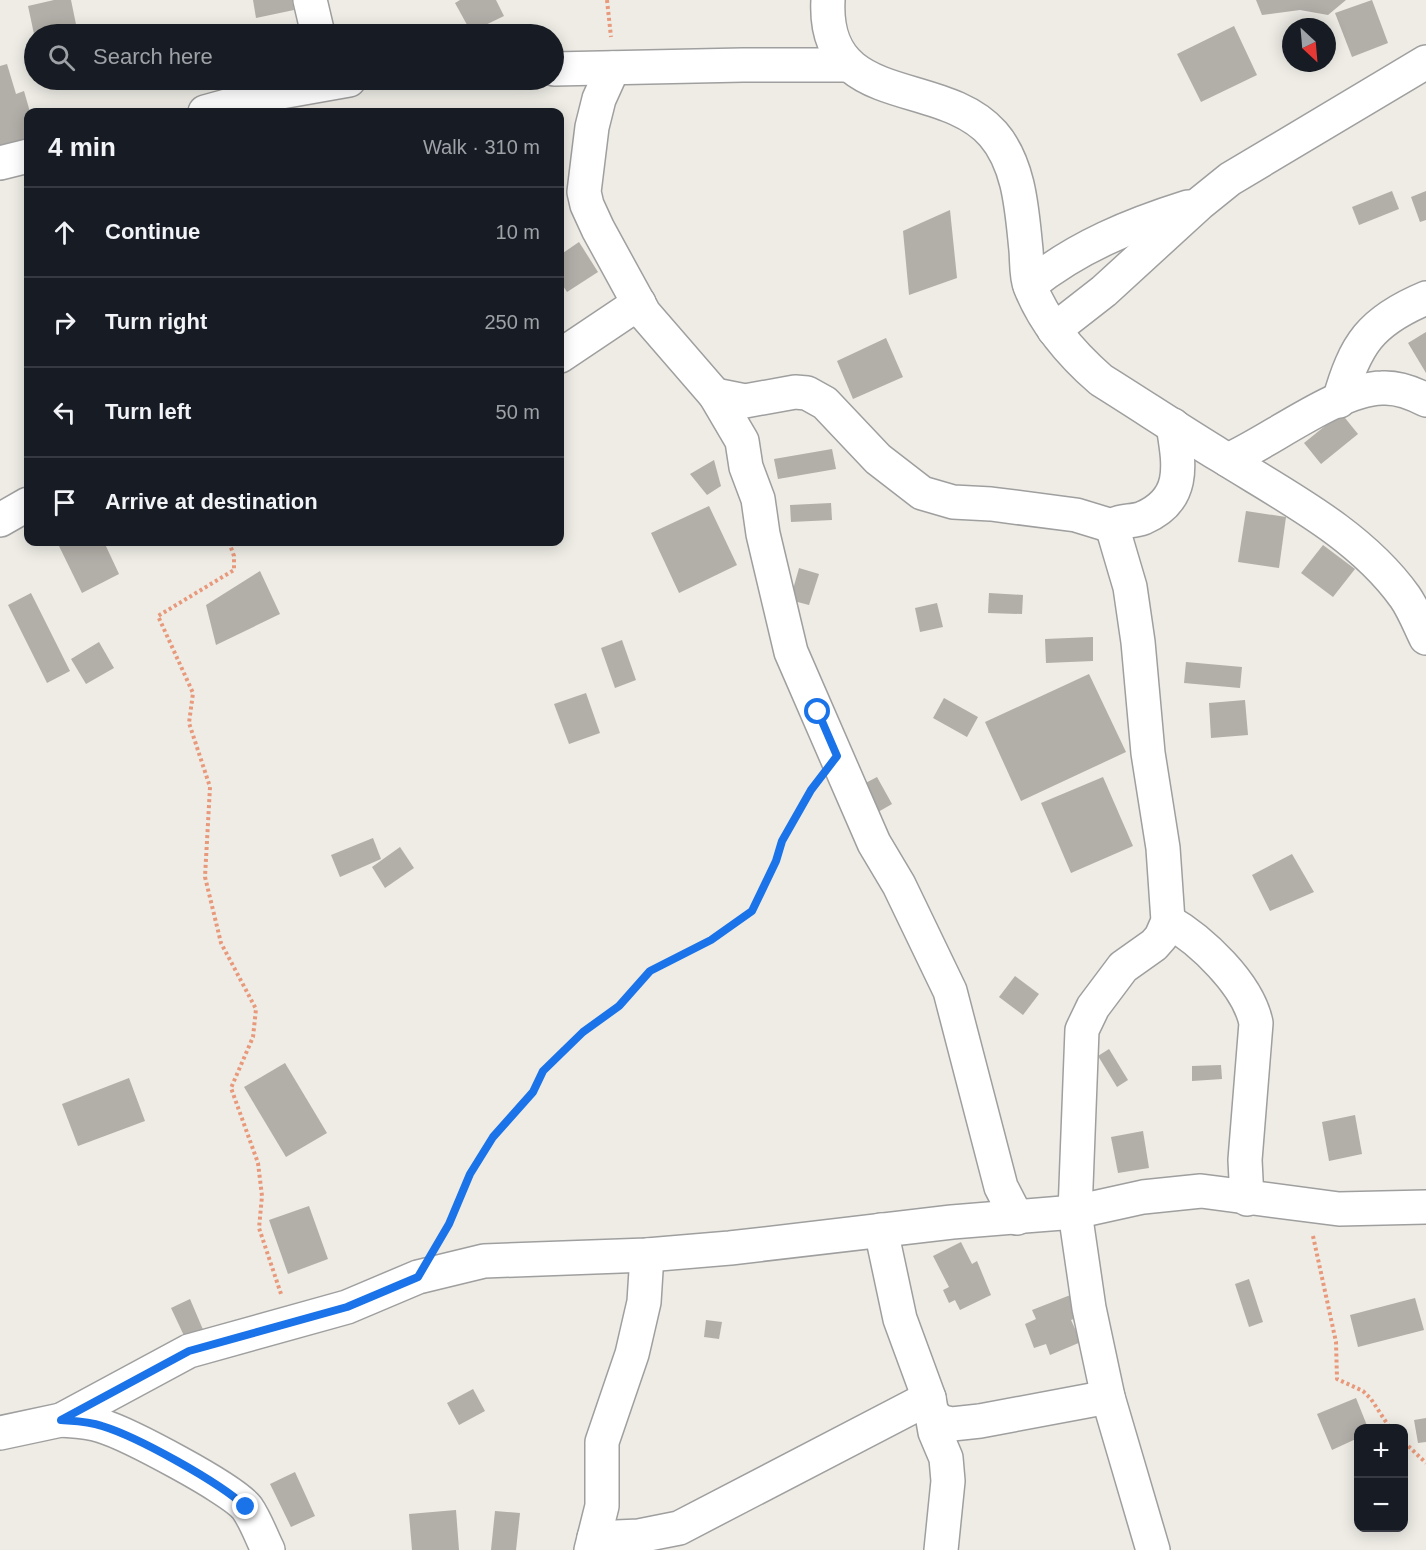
<!DOCTYPE html>
<html lang="en">
<head>
<meta charset="utf-8">
<style>
  :root { --surface:#171b24; --page:#20242c; --text:#f1f3f6; --muted:#9ea1a6; --line:#363941 }
  body { margin:0; font-family:Arial,sans-serif; background:var(--page); color:var(--text) }
  .controls { position:absolute; right:18px; bottom:18px; display:grid; overflow:hidden; border-radius:12px; box-shadow:0 3px 15px #0003 }
  .controls button { width:54px; height:54px; display:grid; place-items:center; padding:0; border:0; border-bottom:2px solid var(--line); background:var(--surface); color:var(--text); font:30px sans-serif }
  .compass { position:absolute; left:1282px; top:18px; width:54px; height:54px; border-radius:50%; background:var(--surface); box-shadow:0 3px 15px #0003; rotate:154deg }
  .stop { position:absolute; width:18px; height:18px; margin:-14px; border:4px solid #1a73e8; border-radius:50%; background:#fff }
  .stop.end { background:#1a73e8; border-color:#fff; box-shadow:0 2px 6px #0008 }
  .list { margin:0; padding:0; list-style:none }
  h2 { display:flex; justify-content:space-between; align-items:center; height:78px; margin:0; padding:0 24px; font-size:26px }
  h2 small { font-size:20px; font-weight:400; color:var(--muted) }
  .list li { display:grid; grid-template-columns:39px 1fr auto; gap:18px; align-items:center; box-sizing:border-box; height:90px; padding:0 24px; border-top:2px solid var(--line) }
  .list b { display:block; font-size:22px; white-space:nowrap }
  .list em { font-size:20px; font-style:normal; color:var(--muted) }
  .icon { flex:none; width:33px; height:33px; fill:none; stroke:currentColor; stroke-width:2; stroke-linecap:round; stroke-linejoin:round }
  .map { position:relative; flex:none; width:1426px; height:1550px; overflow:hidden }
  .search { position:absolute; background:var(--surface); box-shadow:0 3px 15px #0003; left:24px; top:24px; width:540px; height:66px; display:flex; align-items:center; gap:15px; box-sizing:border-box; padding:0 21px; border-radius:33px; color:var(--muted); font-size:22px }
  .panel { position:absolute; background:var(--surface); box-shadow:0 3px 15px #0003; left:24px; top:108px; width:540px; height:438px; border-radius:12px }
  .map>svg:first-child { display:block }
  .building { fill:#b2aea8 }
  .lines { fill:none; stroke-linecap:round; stroke-linejoin:round }
  .minor-casing { stroke:#9f9f9f; stroke-width:36 }
  .path { stroke:#e8997b; stroke-width:4; stroke-dasharray:3 3; stroke-linecap:butt }
  .minor { stroke:#fff; stroke-width:33 }
  .route { stroke:#1a73e8; stroke-width:8 }
</style>
</head>
<body>
<div class="map">
<svg width="1426" height="1550" viewBox="0 0 1426 1550">
  <rect width="100%" height="100%" fill="#eeece5"/>
  <g class="building">
    <path d="M54,0H71L78,34H34L28,6Z"/>
    <path d="M253,0H292L294,10L256,18Z"/>
    <path d="M460,0H496L504,16L471,32L455,3Z"/>
    <path d="M1256,0H1346L1328,15L1300,10L1262,15Z"/>
    <path d="M1372,0L1388,43L1352,57L1335,13Z"/>
    <path d="M1234,26L1257,75L1201,102L1177,54Z"/>
    <path d="M7,64L16,94L24,91L30,112L28,143L0,150V66Z"/>
    <path d="M1392,191L1399,209L1359,225L1352,207Z"/>
    <path d="M1426,191V220L1420,222L1411,197Z"/>
    <path d="M950,210L957,278L909,295L903,231Z"/>
    <path d="M579,242L598,272L567,292L560,281V255Z"/>
    <path d="M1426,332V373L1408,343Z"/>
    <path d="M886,338L903,377L853,399L837,361Z"/>
    <path d="M1341,413L1358,434L1321,464L1304,443Z"/>
    <path d="M832,449L836,469L778,479L774,459Z"/>
    <path d="M714,460L721,486L707,495L690,474Z"/>
    <path d="M831,503L832,520L791,522L790,505Z"/>
    <path d="M709,506L737,565L679,593L651,533Z"/>
    <path d="M1246,511L1286,517L1279,568L1238,562Z"/>
    <path d="M63,542H104L119,574L82,593L58,544Z"/>
    <path d="M1323,545L1355,569L1333,597L1301,573Z"/>
    <path d="M799,568L819,574L809,605L790,600Z"/>
    <path d="M260,571L280,614L216,645L206,605Z"/>
    <path d="M31,593L70,671L47,683L8,605Z"/>
    <path d="M989,593L1023,595L1022,614L988,613Z"/>
    <path d="M937,603L943,627L920,632L915,608Z"/>
    <path d="M1093,637V661L1046,663L1045,639Z"/>
    <path d="M622,640L636,680L615,688L601,648Z"/>
    <path d="M99,642L114,668L86,684L71,659Z"/>
    <path d="M1186,662L1242,667L1240,688L1184,683Z"/>
    <path d="M1089,674L1126,752L1021,801L985,722Z"/>
    <path d="M586,693L600,733L569,744L554,704Z"/>
    <path d="M944,698L978,717L967,737L933,718Z"/>
    <path d="M1245,700L1248,735L1211,738L1209,703Z"/>
    <path d="M877,777L892,804L871,816L856,788Z"/>
    <path d="M1103,777L1133,846L1071,873L1041,803Z"/>
    <path d="M373,838L381,859L340,877L331,855Z"/>
    <path d="M400,847L414,868L385,888L372,867Z"/>
    <path d="M1292,854L1314,892L1270,911L1252,875Z"/>
    <path d="M1015,976L1039,994L1023,1015L999,997Z"/>
    <path d="M1109,1049L1128,1080L1117,1087L1098,1056Z"/>
    <path d="M285,1063L327,1133L286,1157L244,1087Z"/>
    <path d="M1221,1065L1222,1079L1192,1081V1066Z"/>
    <path d="M129,1078L145,1121L78,1146L62,1104Z"/>
    <path d="M1355,1115L1362,1154L1329,1161L1322,1122Z"/>
    <path d="M1143,1131L1149,1168L1118,1173L1111,1137Z"/>
    <path d="M309,1206L328,1259L288,1274L269,1220Z"/>
    <path d="M961,1242L972,1264L977,1261L991,1295L960,1310L955,1300L949,1303L943,1290L949,1287L933,1256Z"/>
    <path d="M1249,1279L1263,1322L1249,1327L1235,1284Z"/>
    <path d="M1073,1294L1082,1316L1071,1320L1081,1342L1050,1355L1046,1344L1034,1348L1025,1324L1036,1319L1032,1310Z"/>
    <path d="M1415,1298L1424,1330L1358,1347L1350,1315Z"/>
    <path d="M190,1299L204,1332L186,1340L171,1308Z"/>
    <path d="M706,1320L722,1322L719,1339L704,1337Z"/>
    <path d="M473,1389L485,1411L459,1425L447,1403Z"/>
    <path d="M1356,1398L1368,1428H1358V1438L1332,1450L1317,1414Z"/>
    <path d="M1426,1418V1442L1418,1443L1414,1420Z"/>
    <path d="M295,1472L315,1516L291,1527L270,1484Z"/>
    <path d="M456,1510L459,1550H412L409,1514Z"/>
    <path d="M495,1511L520,1513L516,1550H491Z"/>
  </g>
  <g class="lines">
    <g class="minor-casing">
      <g id="minor">
        <path d="M310,0L318,34"/>
        <path d="M828,0C822,110 941,75 993,134C1020,165 1022,212 1026,250C1027,262 1026,276 1030,286C1045,324 1071,354 1101,380C1141,405 1180,431 1221,456C1285,496 1360,534 1405,597C1414,610 1419,624 1426,638"/>
        <path d="M613,68L599,99L592,127L584,192L587,205L598,229L644,313L715,395L742,441L746,467L758,499L763,534L791,652L874,843L899,885L950,991L1001,1187L1017,1218"/>
        <path d="M554,69L743,65H847"/>
        <path d="M205,112L270,94L349,80"/>
        <path d="M0,163L28,156"/>
        <path d="M1030,285C1077,247 1131,225 1188,207"/>
        <path d="M1054,330L1104,291L1199,204L1230,179L1426,62"/>
        <path d="M560,356L639,303"/>
        <path d="M715,395L745,401L795,392L807,393L825,403L878,459L922,493L953,502L991,504L1076,515L1112,526C1119,520 1133,522 1143,518C1187,499 1179,463 1173,425"/>
        <path d="M1339,401C1355,344 1371,321 1426,298"/>
        <path d="M1228,460C1271,441 1337,389 1382,388C1397,387 1413,393 1426,400"/>
        <path d="M0,520L28,504"/>
        <path d="M1112,526L1130,587L1138,642L1148,753L1163,848L1168,921L1161,937L1154,945L1123,967L1093,1007L1082,1030L1075,1212L1089,1308L1108,1397L1153,1550"/>
        <path d="M1168,921C1201,940 1248,984 1256,1023L1245,1160L1247,1199"/>
        <path d="M881,1230L900,1319L929,1398L935,1432L946,1458L948,1481L941,1550"/>
        <path d="M934,1416L942,1422L952,1424L980,1421L1108,1397"/>
        <path d="M61,1420C75,1421 88,1421 102,1426C128,1434 233,1489 247,1508C256,1521 261,1536 268,1550"/>
        <path d="M0,1433L61,1420L189,1351L347,1307L418,1277L484,1261L647,1255L730,1248L952,1222L1075,1212L1143,1197L1201,1191L1339,1209L1426,1207"/>
        <path d="M594,1538L639,1536L679,1528L929,1398"/>
        <path d="M591,1550L602,1506V1442L632,1354L644,1302L647,1255"/>
      </g>
    </g>
    <g class="path">
      <path d="M607,0L611,37"/>
      <path d="M229,542L234,556V570L158,616L193,693L189,723L210,787L205,877L221,943L256,1009L253,1037L231,1088L258,1163L262,1196L259,1228L281,1294"/>
      <path d="M1313,1236L1336,1342L1337,1379L1363,1391L1371,1399L1390,1428"/>
      <path d="M438,1240L449,1224L469,1174L493,1137L533,1092L543,1071L563,1049L619,1006L650,971L711,940L751,911L776,861L781,841L815,786"/>
      <path d="M1404,1442L1426,1463"/>
    </g>
    <use href="#minor" class="minor"/>
  </g>
  <g class="lines">
    <path class="route" d="M246,1507C219,1482 138,1437 102,1426C88,1421 75,1421 61,1420L189,1351L347,1307L418,1277L449,1224L470,1174L493,1137L533,1092L543,1071L583,1032L619,1006L650,971L711,940L752,911L776,861L782,841L811,790L837,756L818,712"/>
  </g>
</svg>
<div class="controls">
<button>+</button>
<button>−</button>
</div>
<svg class="compass" viewBox="-18 -18 36 36"><path d="M0-13l5 13h-10z" fill="#e53935"/><path d="M0 13l5-13h-10z" fill="#9ea1a6"/></svg>
<div class="stop" style="left:818px;top:712px"></div>
<div class="stop end" style="left:246px;top:1507px"></div>
<div class="search"><svg class="icon" aria-label="search" viewBox="0 0 24 24"><circle cx="10" cy="10" r="6"/><path d="M15 15l6 6"/></svg>Search here</div>
<section class="panel">
<h2>4 min<small>Walk · 310 m</small></h2>
<ul class="list">
<li><svg class="icon" aria-label="ahead" viewBox="0 0 24 24"><path d="M12 20V5M6 11l6-6 6 6"/></svg><div><b>Continue</b></div><em>10 m</em></li>
<li><svg class="icon" aria-label="right" viewBox="0 0 24 24"><path d="M7 20v-9h11M14 6l5 5-5 5"/></svg><div><b>Turn right</b></div><em>250 m</em></li>
<li><svg class="icon" aria-label="left" viewBox="0 0 24 24"><path d="M17 20v-9H6M10 6l-5 5 5 5"/></svg><div><b>Turn left</b></div><em>50 m</em></li>
<li><svg class="icon" aria-label="arrive" viewBox="0 0 24 24"><path d="M6 21V4h12l-3 4 3 4H6"/></svg><div><b>Arrive at destination</b></div></li>
</ul>
</section>
</div>
</body>
</html>
